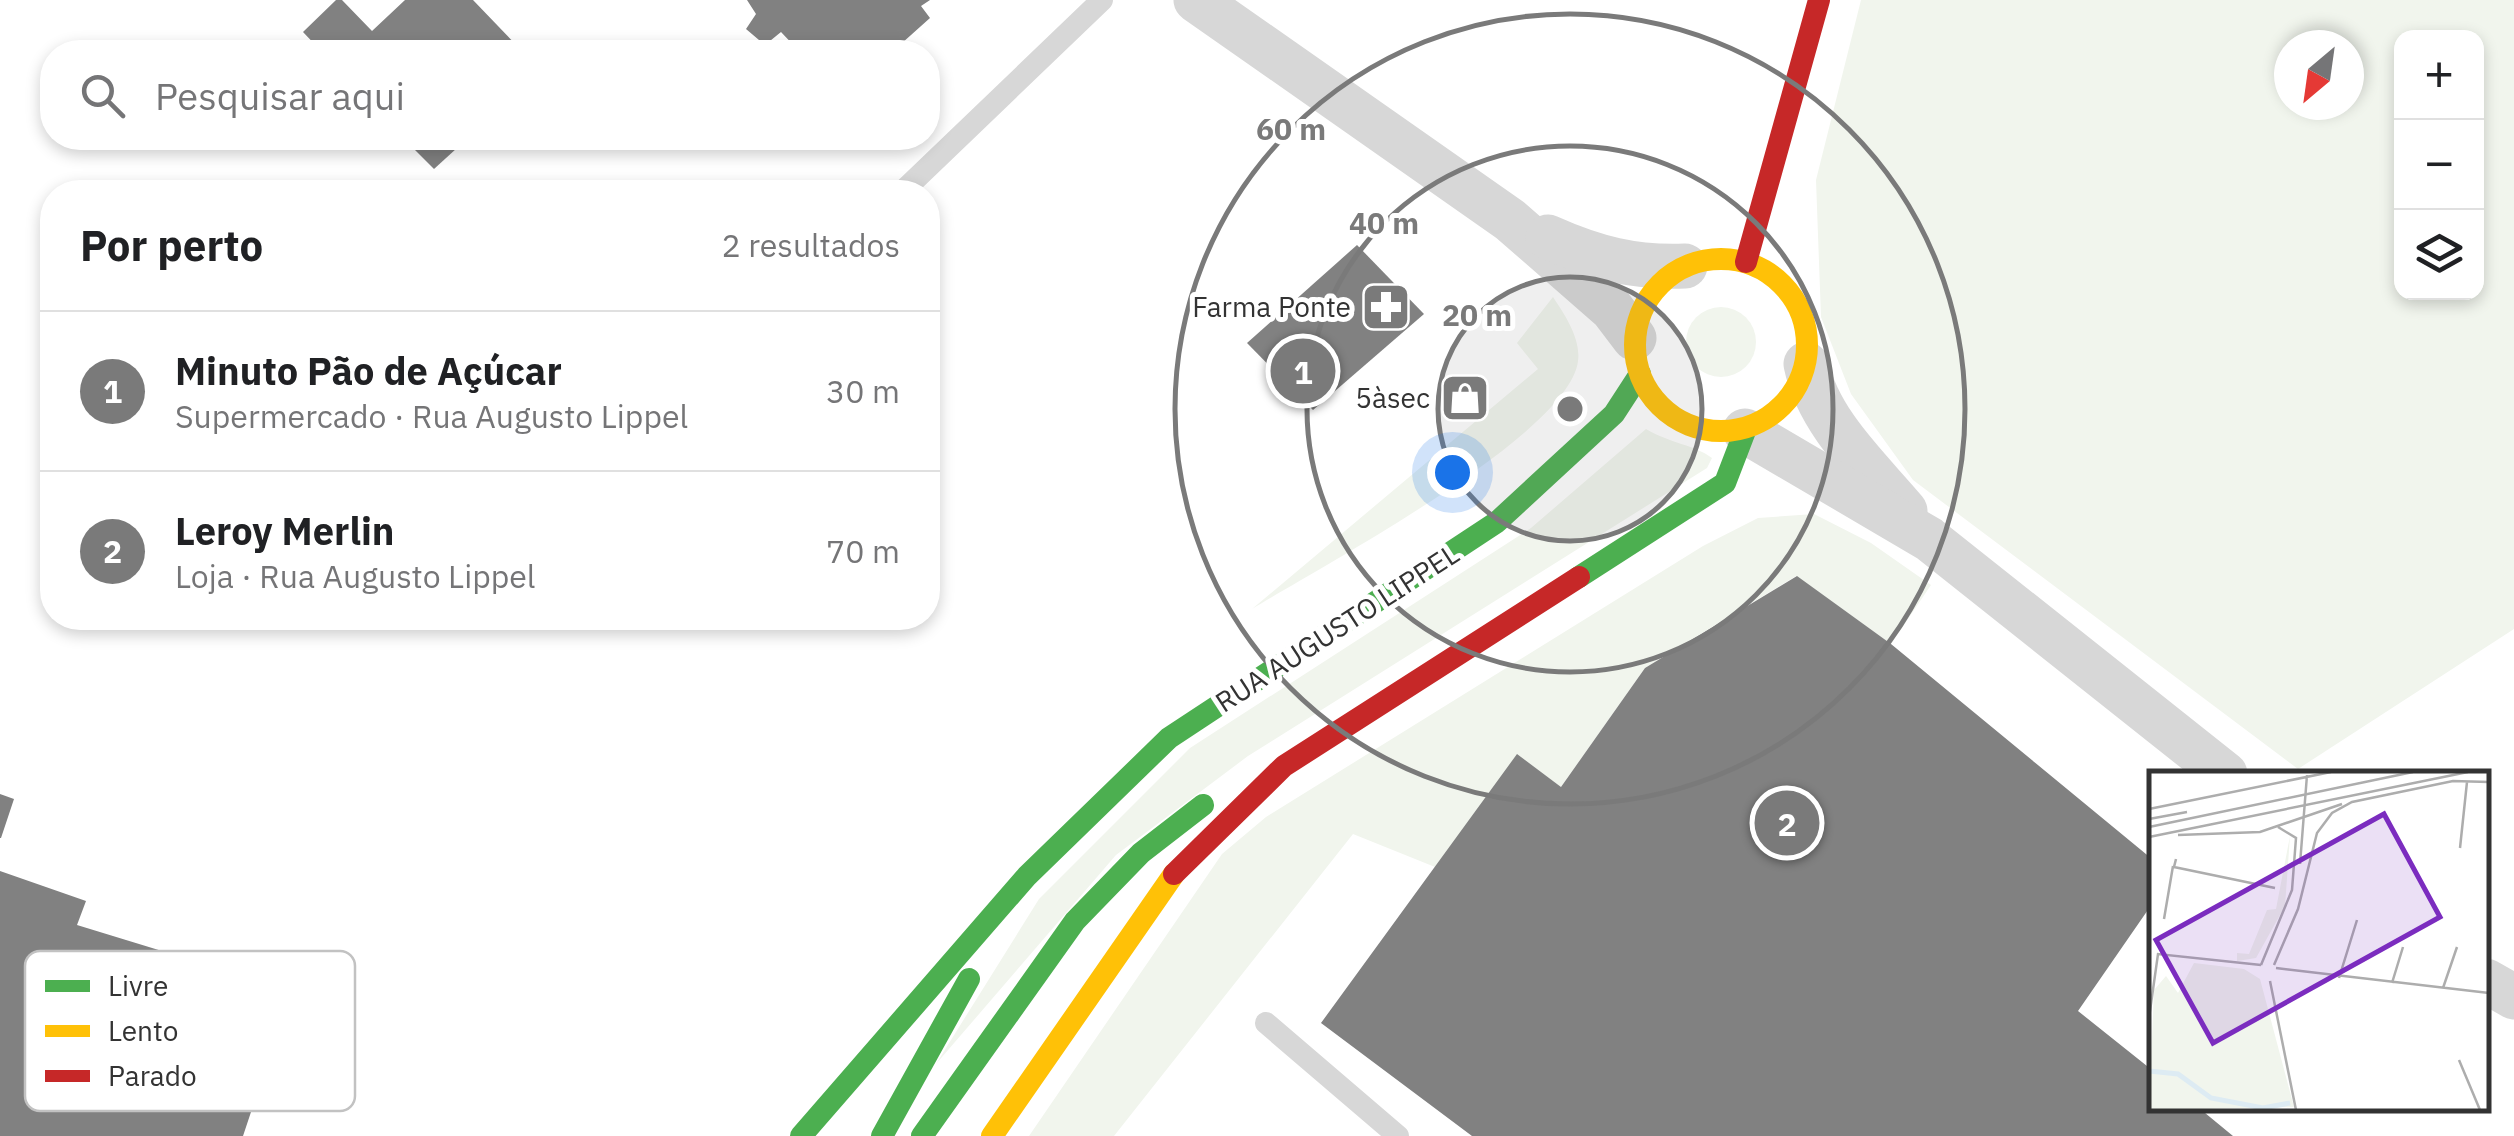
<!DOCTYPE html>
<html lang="pt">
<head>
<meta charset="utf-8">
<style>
  :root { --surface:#fff; --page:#f6f6f6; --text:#202124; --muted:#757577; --line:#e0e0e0; --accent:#7a7a7a }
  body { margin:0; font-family:"IBM Plex Sans",sans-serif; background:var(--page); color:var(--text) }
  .controls { position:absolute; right:30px; top:30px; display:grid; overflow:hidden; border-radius:20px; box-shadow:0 5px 15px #0003 }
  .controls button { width:90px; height:90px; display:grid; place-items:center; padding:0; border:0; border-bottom:2px solid var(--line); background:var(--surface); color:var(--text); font:50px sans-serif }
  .compass { position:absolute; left:2274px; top:30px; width:90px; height:90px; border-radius:50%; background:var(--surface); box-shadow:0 5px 15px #0003; rotate:209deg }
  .you { position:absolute; left:1452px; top:472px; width:35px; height:35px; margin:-25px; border:8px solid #fff; border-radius:50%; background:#1a73e8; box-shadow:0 0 0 15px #1a73e833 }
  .badge { display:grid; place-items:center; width:65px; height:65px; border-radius:50%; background:var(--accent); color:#fff; font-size:32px; font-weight:700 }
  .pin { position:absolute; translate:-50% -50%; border:5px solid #fff; box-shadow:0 2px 10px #0006 }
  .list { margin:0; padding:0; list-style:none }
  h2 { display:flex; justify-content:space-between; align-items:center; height:130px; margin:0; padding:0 40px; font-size:42px }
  h2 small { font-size:32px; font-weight:400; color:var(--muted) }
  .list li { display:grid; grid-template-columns:65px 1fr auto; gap:30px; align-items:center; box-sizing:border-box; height:160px; padding:0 40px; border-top:2px solid var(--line) }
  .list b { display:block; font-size:38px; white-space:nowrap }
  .list p { margin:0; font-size:32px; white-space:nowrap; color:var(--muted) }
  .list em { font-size:32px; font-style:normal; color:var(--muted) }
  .icon { flex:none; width:55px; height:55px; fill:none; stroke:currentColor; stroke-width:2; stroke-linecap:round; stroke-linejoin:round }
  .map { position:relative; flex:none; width:2514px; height:1136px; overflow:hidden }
  .search { position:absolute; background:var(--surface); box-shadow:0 5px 15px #0003; left:40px; top:40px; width:900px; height:110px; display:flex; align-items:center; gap:25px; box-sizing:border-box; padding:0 35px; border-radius:40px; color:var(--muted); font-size:38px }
  .panel { position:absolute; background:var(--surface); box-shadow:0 5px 15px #0003; left:40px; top:180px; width:900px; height:450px; border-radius:40px }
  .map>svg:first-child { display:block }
  .green { fill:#f1f5ed; fill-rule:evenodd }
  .building { fill:#818181 }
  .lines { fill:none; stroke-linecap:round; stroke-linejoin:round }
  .lane { stroke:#d7d7d7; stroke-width:22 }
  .street { stroke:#d7d7d7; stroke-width:45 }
  .fast { stroke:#4caf50; stroke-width:22 }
  .slow { stroke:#ffc107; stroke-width:22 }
  .jam { stroke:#c62828; stroke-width:22 }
  .ring { fill:none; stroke:#7a7a7a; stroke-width:5 }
  .labels { text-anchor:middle; stroke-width:10; stroke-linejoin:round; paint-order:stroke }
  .poi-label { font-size:28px; fill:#333; stroke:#fff; text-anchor:end }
  .street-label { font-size:28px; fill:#333; stroke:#fff }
  .inset-river { fill:none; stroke:#ddebf3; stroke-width:5 }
  .inset-road { fill:none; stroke:#adadad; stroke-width:2.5 }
  .view { fill:#7b2cbf; fill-opacity:0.15; stroke:#7b2cbf; stroke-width:5 }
  .inset-edge { fill:none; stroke:#333; stroke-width:5 }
  .key { fill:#fff; stroke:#c2c2c2; stroke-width:2.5 }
  .key-label { font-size:28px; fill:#333 }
  .centre { fill:#7a7a7a; stroke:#fff; stroke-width:5 }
  .ring-label { font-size:30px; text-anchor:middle; font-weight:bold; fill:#7a7a7a; stroke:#fff; stroke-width:10; stroke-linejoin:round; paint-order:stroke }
</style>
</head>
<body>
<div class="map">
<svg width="2514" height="1136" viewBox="0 0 2514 1136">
  <rect width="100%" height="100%" fill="#fff"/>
  <g class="green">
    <path d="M1861,0H2514V629L2298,769L1913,480L1851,394L1821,317L1816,180ZM2402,38H2476V292H2402ZM2349,45V105H2289V45Z"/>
    <path d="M1553,297C1565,315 1581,339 1578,361C1569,435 1320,567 1252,609L1538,369L1517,343Z"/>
    <circle cx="1721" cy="342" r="35"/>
    <path d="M1646,429C1669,443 1695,445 1712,458L1707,468L1248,756L1116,855L936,1064L1039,899L1190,748L1531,528Z"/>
    <path d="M1814,514L1871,543L1931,585L1891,644L1796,576L1645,668L1561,787L1517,755L1435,867L1353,834L1114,1136H1029L1222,854L1266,817L1703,546L1758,518Z"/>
  </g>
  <g class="building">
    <path d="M336,0H342L372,31L405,0H473L523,52H322L303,32Z"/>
    <path d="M747,0H930L921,6L930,18L892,52H800L781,32L765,45L746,29L756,14Z"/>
    <path d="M403,138H468L434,169Z"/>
    <path d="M1357,245L1424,314L1313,410L1247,343Z"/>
    <path d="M1797,576L1891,644L2152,859V904L2078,1011L2152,1070V1108H2199L2233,1136H1472L1321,1023L1517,754L1561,787L1645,668Z"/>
    <path d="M0,794L14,799L1,838H0Z"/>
    <path d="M0,871L86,901L77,925L175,955L149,1031L268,1061L243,1136H0Z"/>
  </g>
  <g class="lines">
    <g class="lane">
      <path d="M902,192L1102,0"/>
      <path d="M1266,1023L1398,1136"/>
    </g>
    <g class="street">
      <path d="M1196,0L1510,220L1612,309L1634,338"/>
      <path d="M1548,237C1595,258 1634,268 1685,266"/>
      <path d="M1806,364C1818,422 1868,467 1905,511"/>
      <path d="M1745,431L1929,539L2225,774"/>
      <path d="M2486,981L2514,997"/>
    </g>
    <g class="fast">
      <path d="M1579,577L1725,483L1745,431"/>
      <path d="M801,1136L1027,876L1169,738L1497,522L1614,414L1640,374"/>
      <path d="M882,1136L969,979"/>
      <path d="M922,1136L1075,921L1141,853L1203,805"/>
    </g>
    <g class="slow">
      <circle cx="1721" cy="345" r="86"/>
      <path d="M992,1136L1174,874"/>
    </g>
    <g class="jam">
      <path d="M1746,262L1819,0"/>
      <path d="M1174,874L1284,766L1579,577"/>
    </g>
  </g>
  <circle cx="1570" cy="409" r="132" fill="#7a7a7a" fill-opacity=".12"/>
  <g class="ring">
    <circle cx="1570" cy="409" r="132"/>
    <circle cx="1570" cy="409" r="263"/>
    <circle cx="1570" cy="409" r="395"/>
  </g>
  <defs>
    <g id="pharmacy-square" transform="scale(2.5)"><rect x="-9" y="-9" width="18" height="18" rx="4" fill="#7a7a7a" stroke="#fff"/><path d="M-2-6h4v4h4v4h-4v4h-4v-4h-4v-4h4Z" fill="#fff"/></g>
    <g id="shop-square" transform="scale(2.5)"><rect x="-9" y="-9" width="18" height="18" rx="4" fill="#7a7a7a" stroke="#fff"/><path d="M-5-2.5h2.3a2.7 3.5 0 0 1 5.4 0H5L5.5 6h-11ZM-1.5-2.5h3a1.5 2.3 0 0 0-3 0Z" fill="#fff"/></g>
  </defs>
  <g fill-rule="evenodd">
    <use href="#pharmacy-square" x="1386" y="307"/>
    <use href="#shop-square" x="1465" y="398"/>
  </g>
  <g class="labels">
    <g class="poi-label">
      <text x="1351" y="317">Farma Ponte</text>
      <text x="1430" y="408">5àsec</text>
    </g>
    <g class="street-label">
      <text transform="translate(1337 628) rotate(-33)" y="10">RUA AUGUSTO LIPPEL</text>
    </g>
  </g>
  <g transform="translate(2149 771)">
    <rect width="340" height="340" fill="#fff"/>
    <path d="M141,65L136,135L107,187L88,190V182L100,183L118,139L127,138ZM45,192L95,198L111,208L145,336L0,339L5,219L17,205L29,222Z" fill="#f1f5ed"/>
    <path class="inset-river" d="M0,300L29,303L62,327L114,337L141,332"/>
    <path class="inset-road" d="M0,38L182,1M0,48L38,41M0,56L264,1M29,64L111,61L193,33M0,66L319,1M311,77L318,11M27,88L25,96L126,117M151,93L158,4M15,148L24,95M112,194L143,119L147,67L129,56M125,194L149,138L168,62L183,42L203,31L304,10L340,11M127,197L340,222M190,207L208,149M121,210L147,339M243,212L254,176M294,217L308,176M0,247L9,183L112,194M310,289L331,339"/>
    <path class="view" d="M235,43L291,146L64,272L7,169Z"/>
    <rect width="340" height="340" class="inset-edge"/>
  </g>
  <rect x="25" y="951" width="330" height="160" rx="15" class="key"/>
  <rect x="45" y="980" width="45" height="12" fill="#4caf50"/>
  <rect x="45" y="1025" width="45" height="12" fill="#ffc107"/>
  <rect x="45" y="1070" width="45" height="12" fill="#c62828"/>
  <g class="key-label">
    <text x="108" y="996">Livre</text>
    <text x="108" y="1041">Lento</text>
    <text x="108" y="1086">Parado</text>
  </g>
  <circle cx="1570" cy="409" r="15" class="centre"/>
  <g class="ring-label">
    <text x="1291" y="140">60 m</text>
    <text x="1384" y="234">40 m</text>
    <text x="1477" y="326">20 m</text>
  </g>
</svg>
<div class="controls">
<button>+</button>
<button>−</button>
<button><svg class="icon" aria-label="layers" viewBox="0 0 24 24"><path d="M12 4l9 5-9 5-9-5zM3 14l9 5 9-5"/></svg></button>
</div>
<svg class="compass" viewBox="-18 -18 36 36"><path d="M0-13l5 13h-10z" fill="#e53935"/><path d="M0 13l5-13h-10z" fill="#757577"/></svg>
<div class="you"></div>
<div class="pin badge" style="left:1303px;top:371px">1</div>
<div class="pin badge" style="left:1787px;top:823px">2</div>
<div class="search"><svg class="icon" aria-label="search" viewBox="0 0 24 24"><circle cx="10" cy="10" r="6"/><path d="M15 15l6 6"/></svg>Pesquisar aqui</div>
<section class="panel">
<h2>Por perto<small>2 resultados</small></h2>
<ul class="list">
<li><span class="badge">1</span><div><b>Minuto Pão de Açúcar</b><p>Supermercado · Rua Augusto Lippel</p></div><em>30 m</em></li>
<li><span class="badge">2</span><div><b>Leroy Merlin</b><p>Loja · Rua Augusto Lippel</p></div><em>70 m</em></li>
</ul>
</section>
</div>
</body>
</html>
